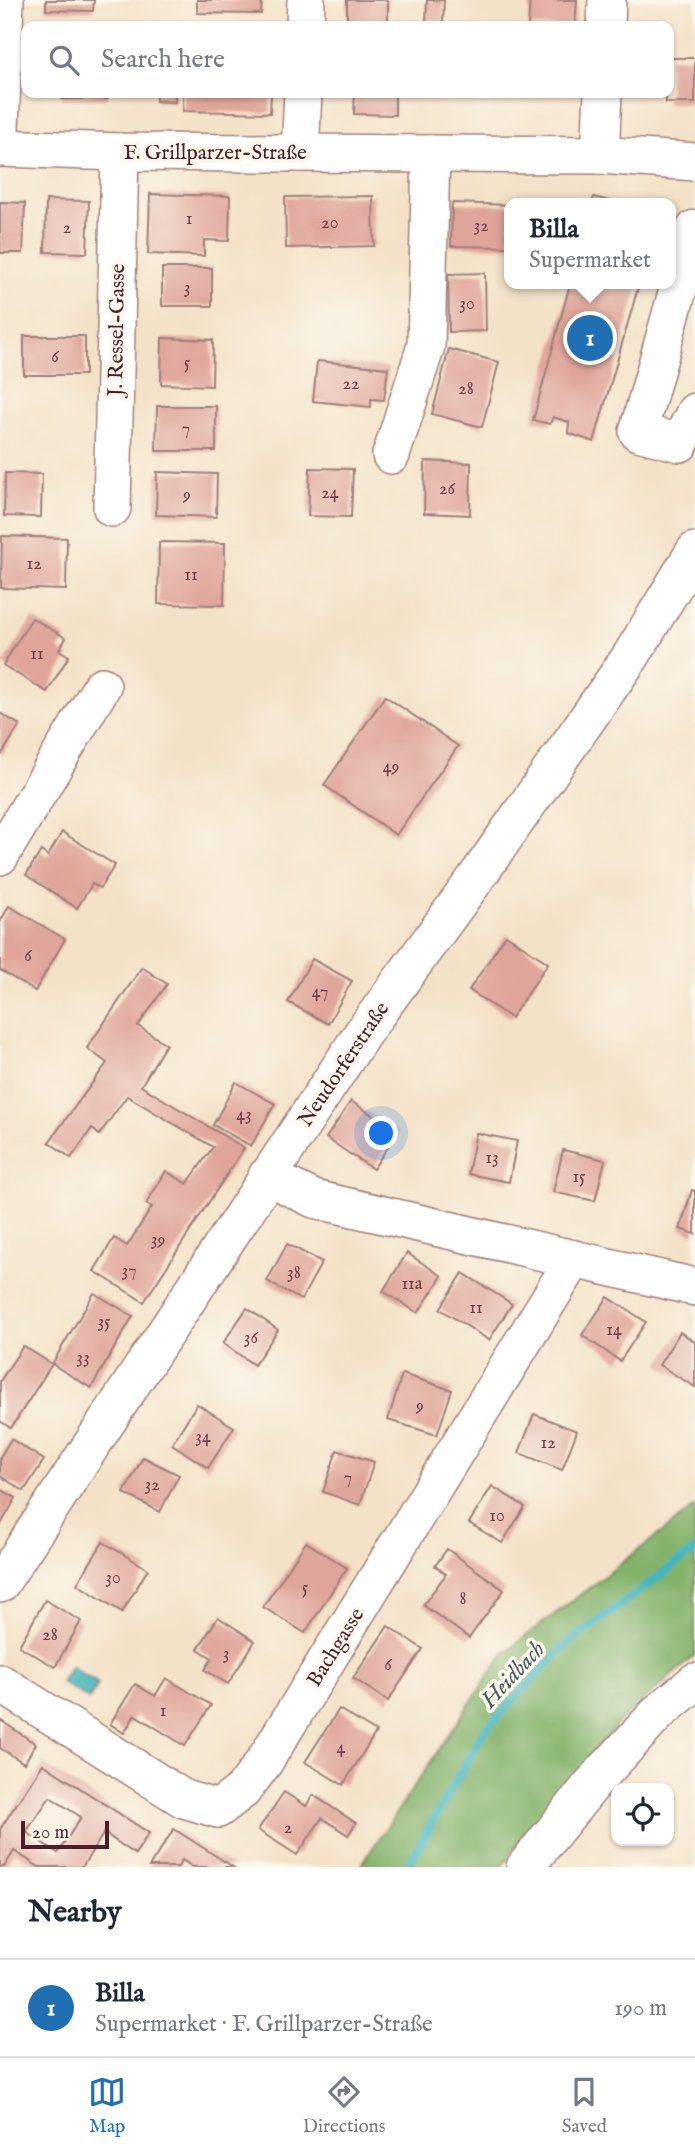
<!DOCTYPE html>
<html lang="en">
<head>
<meta charset="utf-8">
<style>
  :root { --surface:#fff; --page:#f6f6f7; --text:#1f2937; --muted:#747a83; --line:#e0e1e3; --accent:#1f6fb2 }
  body { margin:0; font-family:"IM FELL English",serif; background:var(--page); color:var(--text) }
  .controls { position:absolute; right:21px; bottom:21px; display:grid; overflow:hidden; border-radius:14px; box-shadow:0 2px 5px #0004 }
  .controls button { width:63px; height:63px; display:grid; place-items:center; padding:0; border:0; border-bottom:2px solid var(--line); background:var(--surface); color:var(--text); font:35px sans-serif }
  .scale { position:absolute; left:21px; bottom:18px; width:88px; box-sizing:border-box; padding-left:7px; border:4px solid #4a1f2b; border-top:0; font-size:19px; line-height:24px; white-space:nowrap; color:#4a1f2b; -webkit-text-stroke:5px #fbf7ec; paint-order:stroke }
  .you { position:absolute; left:382px; top:1134px; width:24px; height:24px; margin:-18px; border:5px solid #fff; border-radius:50%; background:#1a73e8; box-shadow:0 0 0 10px #1a73e833 }
  .badge { display:grid; place-items:center; width:46px; height:46px; border-radius:50%; background:var(--accent); color:#fff; font-size:23px; font-weight:700 }
  .pin { position:absolute; translate:-50% -50%; border:4px solid #fff; box-shadow:0 2px 7px #0006 }
  .popup { position:absolute; left:504px; top:198px; width:172px; height:91px; box-sizing:border-box; display:grid; place-content:center; border-radius:14px; background:var(--surface); filter:drop-shadow(0 2px 5px #0005); font-size:23px; white-space:nowrap; color:var(--muted) }
  .popup b { font-size:26px; color:var(--text) }
  .popup::after { content:''; position:absolute; left:50%; top:100%; margin-left:-14px; border:14px solid transparent; border-top-color:var(--surface) }
  .list { margin:0; padding:0; list-style:none }
  h2 { display:flex; justify-content:space-between; align-items:center; height:91px; margin:0; padding:0 28px; font-size:30px }
  h2 small { font-size:23px; font-weight:400; color:var(--muted) }
  .list li { display:grid; grid-template-columns:46px 1fr auto; gap:21px; align-items:center; box-sizing:border-box; height:98px; padding:0 28px; border-top:2px solid var(--line) }
  .list b { display:block; font-size:26px; white-space:nowrap }
  .list p { margin:0; font-size:23px; white-space:nowrap; color:var(--muted) }
  .list em { font-size:23px; font-style:normal; color:var(--muted) }
  .icon { flex:none; width:38px; height:38px; fill:none; stroke:currentColor; stroke-width:2; stroke-linecap:round; stroke-linejoin:round }
  .map { position:relative; flex:none; width:695px; height:1867px; overflow:hidden }
  .search { position:absolute; background:var(--surface); box-shadow:0 2px 5px #0004; left:21px; right:21px; top:21px; height:77px; display:flex; align-items:center; gap:18px; box-sizing:border-box; padding:0 24px; border-radius:14px; color:var(--muted); font-size:26px }
  .sheet { height:189px; background:var(--surface) }
  nav { display:flex; justify-content:space-around; align-items:center; box-sizing:border-box; height:98px; border-top:2px solid var(--line); background:var(--surface); font-size:19px; color:var(--muted) }
  nav a { display:grid; justify-items:center; gap:4px }
  nav .on { color:var(--accent) }
  .map>svg:first-child { display:block }
  .forest { fill:#83b26b; stroke:#66684b; stroke-width:2 }
  .water { fill:#44b4bb; stroke:#476a73; stroke-width:2 }
  .lines { fill:none; stroke-linecap:round; stroke-linejoin:round }
  .stream { stroke:#44b4bb; stroke-width:9 }
  .building { fill:#e0a59a; fill-rule:evenodd }
  .minor-casing { stroke:#9f807a; stroke-width:40 }
  .minor { stroke:#fff; stroke-width:37 }
  .labels { text-anchor:middle; stroke-width:7; stroke-linejoin:round; paint-order:stroke }
  .number-label { font-size:18px; fill:#704047 }
  .street-label { font-size:21px; fill:#4a1f2b; stroke:#fbf7ec }
  .water-label { font-size:23px; font-style:italic; fill:#485b65; stroke:#fbf7ec }
</style>
</head>
<body>
<div class="map">
<svg width="695" height="1867" viewBox="0 0 695 1867">
  <rect width="100%" height="100%" fill="#fbf7ec"/>
  <filter id="ink" filterUnits="userSpaceOnUse"><feTurbulence type="fractalNoise" baseFrequency=".0143" numOctaves="2"/><feDisplacementMap in="SourceGraphic" scale="14" xChannelSelector="R" yChannelSelector="G"/><feConvolveMatrix kernelMatrix="1 2 1 2 8 2 1 2 1" color-interpolation-filters="sRGB"/></filter>
  <filter id="wash" filterUnits="userSpaceOnUse"><feTurbulence type="fractalNoise" baseFrequency=".00686" numOctaves="4" result="noise"/><feDisplacementMap in="SourceGraphic" scale="28" xChannelSelector="R" yChannelSelector="G"/><feGaussianBlur stdDeviation="1.57" result="paint"/><feColorMatrix in="noise" values="0 0 0 0 0 0 0 0 0 0 0 0 0 0 0 0 0 1.4 0 .05"/><feComposite in="paint" operator="in"/></filter>
  <g filter="url(#wash)">
    <rect width="100%" height="100%" fill="#f4e2c8"/>
    <path class="forest" d="M695,1507V1655L619,1722L511,1852L502,1867H360L504,1653Z"/>
    <path class="water" d="M71,1666L98,1684L89,1699L61,1682Z"/>
    <g class="lines">
      <path class="stream" d="M407,1867L485,1730L566,1645L695,1550"/>
    </g>
    <g id="blocks">
      <g class="building">
        <path d="M46,0H94L93,11L46,10Z"/>
        <path d="M197,0H262L261,14L197,13Z"/>
        <path d="M347,0H388V23L347,24Z"/>
        <path d="M427,0H444L443,24H426Z"/>
        <path d="M530,0H577L575,26H528Z"/>
        <path d="M669,58H695V103H666V93H669Z"/>
        <rect x="62" y="93" width="46" height="6"/>
        <path d="M156,93H175V102L156,101Z"/>
        <path d="M183,93H271L270,113L183,111Z"/>
        <path d="M355,93H395V115L354,114Z"/>
        <path d="M150,194L230,196L229,241L204,240V256L148,254Z"/>
        <path d="M373,196L374,246L286,248L285,197Z"/>
        <path d="M594,197L614,202L613,203H592Z"/>
        <path d="M46,200L89,201L87,253L45,252Z"/>
        <path d="M0,202L25,203L23,253H0Z"/>
        <path d="M452,203L510,205V247L451,246Z"/>
        <rect x="162" y="268" width="50" height="38"/>
        <path d="M485,273L486,331L449,332L448,274Z"/>
        <path d="M570,284H639L594,442L568,433L569,422L553,417L550,424L533,420Z"/>
        <rect x="24" y="336" width="61" height="39"/>
        <path d="M162,338L213,340L212,386L161,384Z"/>
        <path d="M449,349L499,362L482,427L432,414Z"/>
        <path d="M317,361L388,368L384,400L371,399V407L313,401Z"/>
        <path d="M157,406H216V451H156Z"/>
        <path d="M425,461L471,463L470,515L424,513Z"/>
        <path d="M310,468L353,469L351,517L308,516Z"/>
        <path d="M157,472L217,474L216,517L156,515Z"/>
        <path d="M5,473L42,474L41,517L4,516Z"/>
        <path d="M2,536L67,538L66,590L1,588Z"/>
        <path d="M159,542L225,543L224,605L158,604Z"/>
        <path d="M32,618L66,638L59,650L69,656L47,692L3,665Z"/>
        <path d="M385,696L458,746L396,835L324,785Z"/>
        <path d="M0,713L20,725L0,757Z"/>
        <path d="M62,832L115,865L100,888L92,884L77,908L26,875L41,851L48,856Z"/>
        <path d="M9,906L65,939L35,991L0,970V922Z"/>
        <path d="M506,935L548,963L511,1018L469,990Z"/>
        <path d="M312,959L352,981L328,1024L288,1002Z"/>
        <path d="M142,967L167,984L138,1026L166,1044L141,1086L244,1148L144,1302L94,1271L114,1238L127,1246L152,1207L146,1204L166,1171L187,1184L213,1147L127,1096L99,1135L92,1128L71,1158L49,1142L107,1063L87,1048Z"/>
        <path d="M236,1082L275,1104L251,1146L213,1125Z"/>
        <path d="M351,1101L398,1132L373,1169L326,1138Z"/>
        <path d="M476,1133L517,1141L509,1182L468,1174Z"/>
        <path d="M563,1150L605,1160L595,1201L553,1192Z"/>
        <path d="M692,1190L695,1191V1234L680,1229Z"/>
        <path d="M287,1244L322,1262L301,1300L267,1281Z"/>
        <path d="M407,1253L442,1276L418,1313L383,1291Z"/>
        <path d="M463,1273L512,1304L489,1340L440,1309Z"/>
        <path d="M94,1293L133,1316L91,1388L52,1364Z"/>
        <path d="M608,1297L646,1322L620,1361L582,1335Z"/>
        <path d="M247,1308L278,1330L254,1365L223,1343Z"/>
        <path d="M680,1332L695,1342V1387L659,1365Z"/>
        <path d="M23,1346L52,1364L11,1428L0,1421V1381Z"/>
        <path d="M402,1374L452,1390L437,1435L388,1420Z"/>
        <path d="M197,1404L234,1427L208,1468L172,1444Z"/>
        <path d="M534,1414L577,1431L562,1470L519,1453Z"/>
        <path d="M11,1439L44,1460L24,1491L0,1476V1457Z"/>
        <path d="M337,1450L374,1462L360,1505L323,1492Z"/>
        <path d="M143,1457L179,1475L160,1512L124,1493Z"/>
        <path d="M492,1486L525,1507L502,1543L469,1523Z"/>
        <path d="M0,1489L16,1498L0,1526Z"/>
        <path d="M103,1542L148,1569L122,1612L77,1584Z"/>
        <path d="M306,1542L347,1568L305,1633L263,1607Z"/>
        <path d="M447,1549L504,1590L469,1638L423,1605L446,1574L435,1566Z"/>
        <path d="M45,1600L81,1621L55,1667L19,1646Z"/>
        <path d="M218,1617L255,1641L228,1684L205,1670L212,1658L198,1649Z"/>
        <path d="M388,1626L423,1649L388,1701L353,1678Z"/>
        <path d="M166,1678L211,1705L185,1746L135,1715L124,1733L110,1724L135,1684L155,1696Z"/>
        <path d="M339,1709L376,1732L343,1785L305,1762Z"/>
        <path d="M0,1720L36,1744L24,1763L0,1748Z"/>
        <path d="M43,1764L149,1833L135,1854L104,1833L82,1867H39L14,1851L4,1867H0V1829ZM50,1797L81,1817L58,1853L26,1832Z"/>
        <path d="M284,1792L306,1806L313,1795L356,1823L348,1835L322,1818L297,1855L258,1830Z"/>
        <path d="M174,1829L227,1863L233,1867H193L182,1860L178,1867H149Z"/>
      </g>
    </g>
  </g>
  <g filter="url(#ink)">
    <use href="#blocks" fill-opacity="0" stroke="#9f807a" stroke-width="2"/>
    <g class="lines">
      <g class="minor-casing">
        <g id="minor">
          <path d="M305,26L306,0"/>
          <path d="M606,26L607,0"/>
          <path d="M0,129L5,0"/>
          <path d="M0,148L120,152L600,155L695,162"/>
          <path d="M300,153L303,93"/>
          <path d="M600,155L603,93"/>
          <path d="M695,229L638,432L680,443L695,412"/>
          <path d="M391,455L426,346L431,154"/>
          <path d="M112,508L120,152"/>
          <path d="M0,856L102,686"/>
          <path d="M267,1176L314,1199L695,1287"/>
          <path d="M0,1584L362,1034L479,874L631,656L695,551"/>
          <path d="M0,1683L184,1799L218,1809L243,1790L264,1762L574,1259"/>
          <path d="M525,1867L594,1782L659,1712L695,1682"/>
        </g>
      </g>
      <use href="#minor" class="minor"/>
    </g>
  </g>
  <g class="labels">
    <g class="number-label">
      <text x="189" y="224">1</text>
      <text x="330" y="228">20</text>
      <text x="481" y="231">32</text>
      <text x="67" y="233">2</text>
      <text x="187" y="293">3</text>
      <text x="467" y="309">30</text>
      <text x="55" y="362">6</text>
      <text x="187" y="368">5</text>
      <text x="351" y="389">22</text>
      <text x="466" y="394">28</text>
      <text x="186" y="434">7</text>
      <text x="447" y="494">26</text>
      <text x="330" y="498">24</text>
      <text x="187" y="500">9</text>
      <text x="34" y="569">12</text>
      <text x="191" y="580">11</text>
      <text x="37" y="659">11</text>
      <text x="391" y="772">49</text>
      <text x="28" y="961">6</text>
      <text x="320" y="997">47</text>
      <text x="244" y="1120">43</text>
      <text x="492" y="1163">13</text>
      <text x="579" y="1182">15</text>
      <text x="158" y="1245">39</text>
      <text x="129" y="1276">37</text>
      <text x="294" y="1278">38</text>
      <text x="412" y="1289">11a</text>
      <text x="476" y="1313">11</text>
      <text x="104" y="1327">35</text>
      <text x="614" y="1335">14</text>
      <text x="251" y="1343">36</text>
      <text x="83" y="1363">33</text>
      <text x="420" y="1411">9</text>
      <text x="203" y="1442">34</text>
      <text x="548" y="1448">12</text>
      <text x="348" y="1483">7</text>
      <text x="152" y="1490">32</text>
      <text x="497" y="1521">10</text>
      <text x="113" y="1583">30</text>
      <text x="305" y="1593">5</text>
      <text x="463" y="1604">8</text>
      <text x="50" y="1640">28</text>
      <text x="226" y="1659">3</text>
      <text x="388" y="1670">6</text>
      <text x="163" y="1716">1</text>
      <text x="341" y="1753">4</text>
      <text x="288" y="1833">2</text>
    </g>
    <g class="street-label">
      <text x="215" y="159">F. Grillparzer-Straße</text>
      <text transform="translate(116 330) rotate(-89)" y="7">J. Ressel-Gasse</text>
      <text transform="translate(343 1064) rotate(-56)" y="7">Neudorferstraße</text>
      <text transform="translate(335 1647) rotate(-58)" y="7">Bachgasse</text>
    </g>
    <g class="water-label">
      <text transform="translate(512 1674) rotate(-47)" y="8">Heidbach</text>
    </g>
  </g>
</svg>
<div class="controls">
<button><svg class="icon" aria-label="locate" viewBox="0 0 24 24"><circle cx="12" cy="12" r="6"/><path d="M12 2v4M12 18v4M2 12h4M18 12h4"/></svg></button>
</div>
<div class="scale">20 m</div>
<div class="you"></div>
<div class="pin badge" style="left:590px;top:338px">1</div>
<div class="popup"><b>Billa</b>Supermarket</div>
<div class="search"><svg class="icon" aria-label="search" viewBox="0 0 24 24"><circle cx="10" cy="10" r="6"/><path d="M15 15l6 6"/></svg>Search here</div>
</div>
<section class="sheet">
<h2>Nearby<small></small></h2>
<ul class="list">
<li><span class="badge">1</span><div><b>Billa</b><p>Supermarket · F. Grillparzer-Straße</p></div><em>190 m</em></li>
</ul>
</section>
<nav>
<a class="on"><svg class="icon" aria-label="map" viewBox="0 0 24 24"><path d="M3 6l6-2 6 2 6-2v14l-6 2-6-2-6 2zM9 4v14M15 6v14"/></svg>Map</a>
<a><svg class="icon" aria-label="directions" viewBox="0 0 24 24"><path d="M12 3l9 9-9 9-9-9zM9 14v-3h6M13 9l2 2-2 2"/></svg>Directions</a>
<a><svg class="icon" aria-label="saved" viewBox="0 0 24 24"><path d="M7 4h10v16l-5-4-5 4z"/></svg>Saved</a>
</nav>
</body>
</html>
